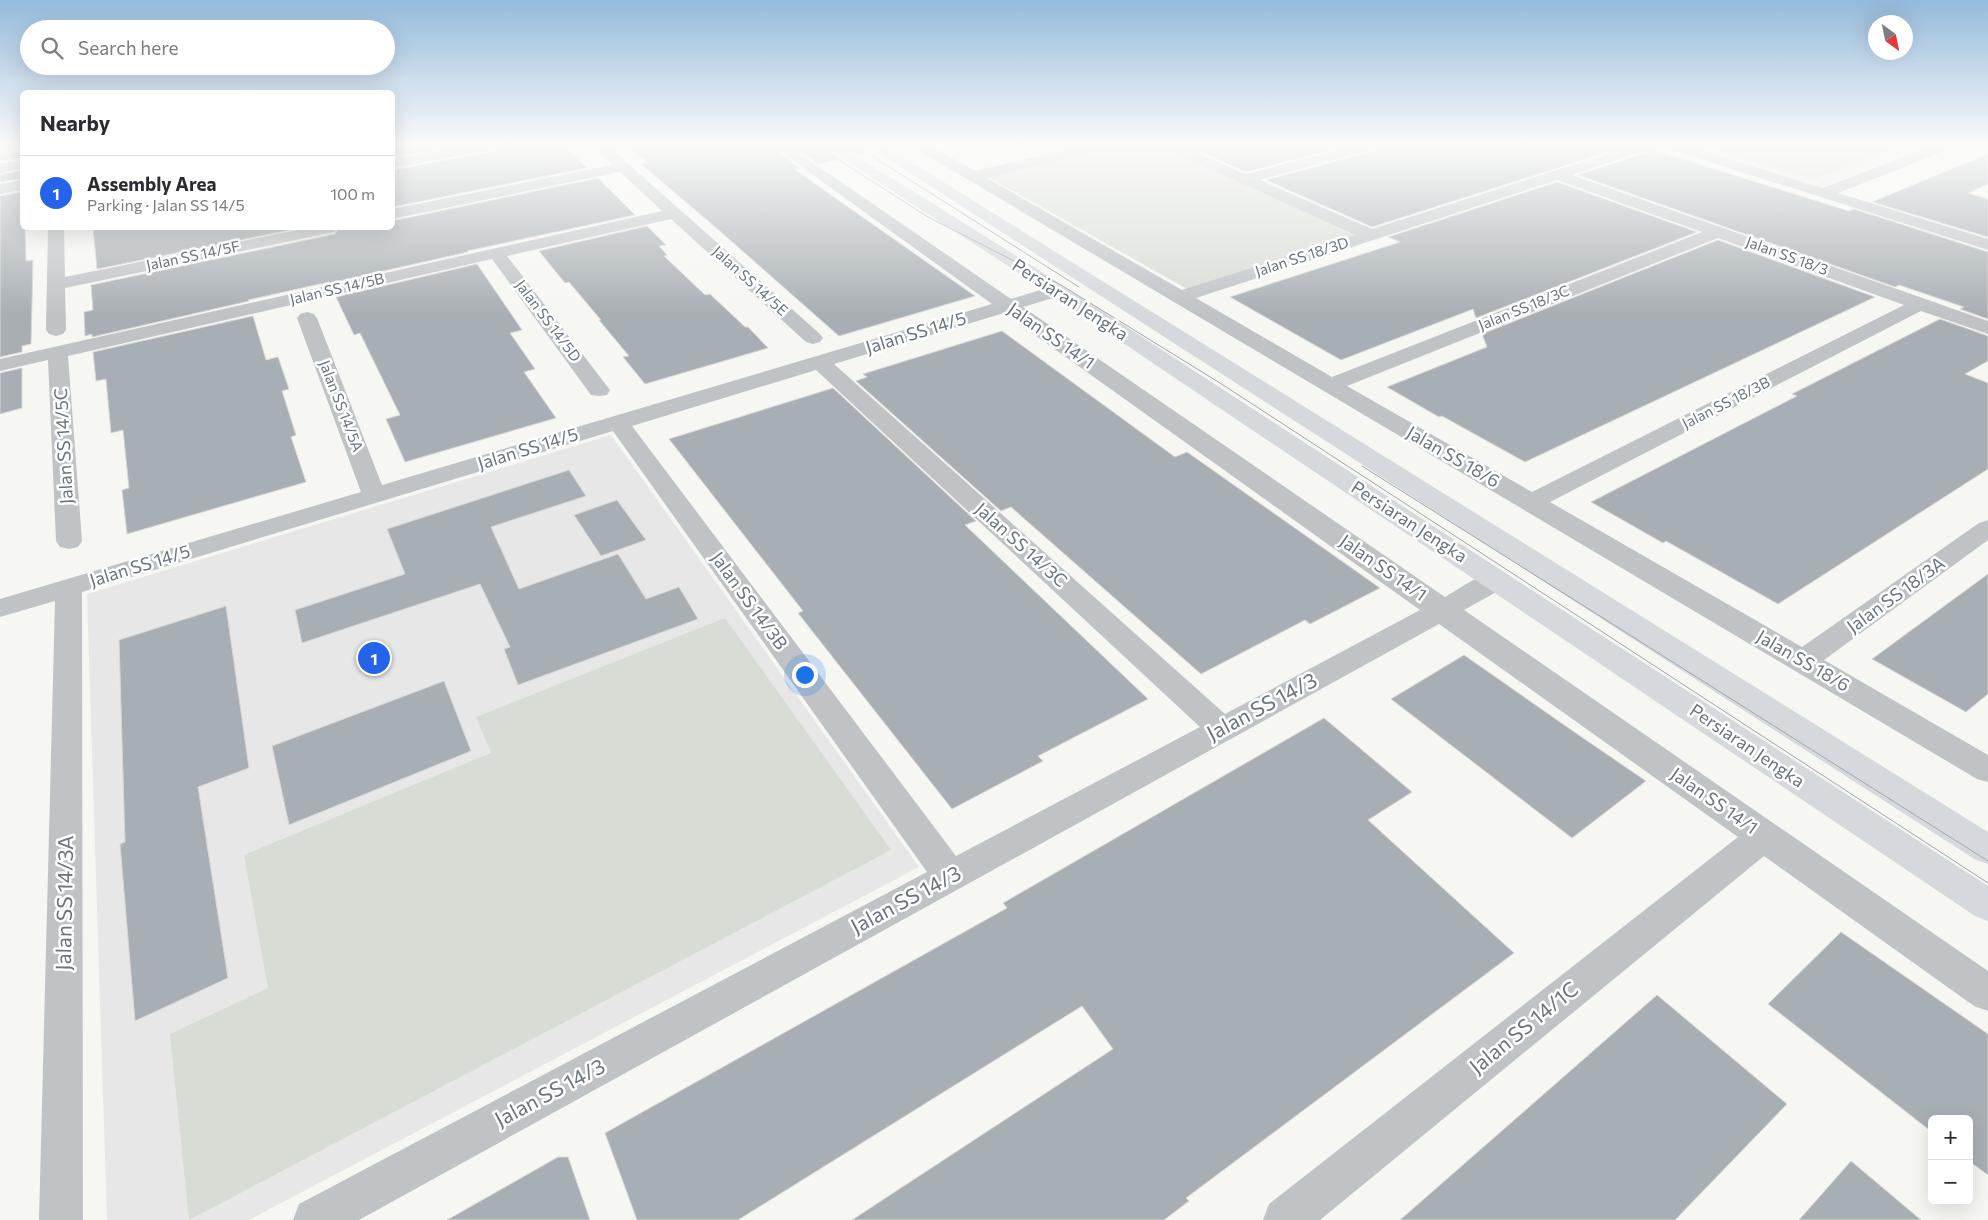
<!DOCTYPE html>
<html lang="en">
<head>
<meta charset="utf-8">
<style>
  :root { --surface:#fff; --page:#f7f7f7; --text:#2b2b33; --muted:#7c7c81; --line:#e1e1e2; --accent:#2563eb }
  body { margin:0; font-family:Commissioner,sans-serif; background:var(--page); color:var(--text) }
  .controls { position:absolute; right:15px; bottom:15px; display:grid; overflow:hidden; border-radius:8px; box-shadow:0 5px 20px #0002 }
  .controls button { width:45px; height:45px; display:grid; place-items:center; padding:0; border:0; border-bottom:1px solid var(--line); background:var(--surface); color:var(--text); font:25px sans-serif }
  .compass { position:absolute; left:1868px; top:15px; width:45px; height:45px; border-radius:50%; background:var(--surface); box-shadow:0 5px 20px #0002; rotate:147deg }
  .you { position:absolute; left:804px; top:674px; width:18px; height:18px; margin:-12px; border:4px solid #fff; border-radius:50%; background:#1a73e8; box-shadow:0 0 0 8px #1a73e833 }
  .badge { display:grid; place-items:center; width:32px; height:32px; border-radius:50%; background:var(--accent); color:#fff; font-size:16px; font-weight:700 }
  .pin { position:absolute; translate:-50% -50%; border:2px solid #fff; box-shadow:0 1px 5px #0006 }
  .list { margin:0; padding:0; list-style:none }
  h2 { display:flex; justify-content:space-between; align-items:center; height:65px; margin:0; padding:0 20px; font-size:21px }
  h2 small { font-size:16px; font-weight:400; color:var(--muted) }
  .list li { display:grid; grid-template-columns:32px 1fr auto; gap:15px; align-items:center; box-sizing:border-box; height:75px; padding:0 20px; border-top:1px solid var(--line) }
  .list b { display:block; font-size:19px; white-space:nowrap }
  .list p { margin:0; font-size:16px; white-space:nowrap; color:var(--muted) }
  .list em { font-size:16px; font-style:normal; color:var(--muted) }
  .icon { flex:none; width:28px; height:28px; fill:none; stroke:currentColor; stroke-width:2; stroke-linecap:round; stroke-linejoin:round }
  .map { position:relative; flex:none; width:1988px; height:1220px; overflow:hidden }
  .search { position:absolute; background:var(--surface); box-shadow:0 5px 20px #0002; left:20px; top:20px; width:375px; height:55px; display:flex; align-items:center; gap:12px; box-sizing:border-box; padding:0 18px; border-radius:28px; color:var(--muted); font-size:19px }
  .panel { position:absolute; background:var(--surface); box-shadow:0 5px 20px #0002; left:20px; top:90px; width:375px; height:140px; border-radius:8px }
  .map>svg:first-child { display:block }
  .built { fill:#e6e7e6 }
  .green { fill:#d7dcd4 }
  .building { fill:#a8afb4; stroke:#d7d7d5 }
  .lines { fill:none; stroke-linecap:round; stroke-linejoin:round }
  .minor { fill:#bfc3c6; fill-rule:evenodd }
  .major { fill:#d5d8dc; fill-rule:evenodd }
  .tram { stroke:#a1a6ab; stroke-width:1 }
  .labels { text-anchor:middle; stroke-width:5; stroke-linejoin:round; paint-order:stroke }
  .far-street-label { font-size:15px; fill:#677582; stroke:#fff }
  .street-label { font-size:18px; fill:#677582; stroke:#fff }
  .near-street-label { font-size:21px; fill:#677582; stroke:#fff }
</style>
</head>
<body>
<div class="map">
<svg width="1988" height="1220" viewBox="0 0 1988 1220">
  <rect width="100%" height="100%" fill="#f6f6f3"/>
  <g class="built">
    <path d="M1679,144H1935L1819,188Z"/>
    <path d="M611,435L919,867L249,1220H107L87,594Z"/>
  </g>
  <g class="green">
    <path d="M1116,144H1157L1358,235L1189,290L986,176Z"/>
    <path d="M1696,144H1905L1812,180Z"/>
    <path d="M725,618L891,850L189,1220L170,1034L268,988L244,855L491,753L476,717Z"/>
  </g>
  <g class="building">
    <path d="M392,144H467L392,157Z"/>
    <path d="M510,144H562L587,168L392,207V170L506,149Z"/>
    <path d="M627,144H768L800,168L794,169L975,296L839,336L721,232L641,164L648,163Z"/>
    <path d="M789,144H818L840,159L818,164Z"/>
    <path d="M840,144H863L864,154L859,155Z"/>
    <path d="M1183,144H1353L1246,172Z"/>
    <path d="M1385,144H1633L1372,227L1266,180L1381,149Z"/>
    <path d="M22,150V158L0,161V153Z"/>
    <path d="M1653,150L1849,211L1854,209L1988,252V319L1960,309L1964,307L1899,285L1895,287L1578,175Z"/>
    <path d="M1988,154V184L1968,193L1988,199V237L1872,202Z"/>
    <path d="M22,170V178L0,182V175Z"/>
    <path d="M598,178L635,215L467,251L468,252L330,283L329,282L248,300L249,301L92,337V334L85,336L84,312L93,310L91,285L335,234L339,228H392V221Z"/>
    <path d="M1557,182L1697,232L1476,318L1473,309L1341,360L1230,297L1400,242L1388,237Z"/>
    <path d="M22,192V229H25L26,261L33,260L31,344L22,346V352L0,357V196Z"/>
    <path d="M647,226L666,245L659,246L667,255L664,256L705,295L710,294L745,327H748L768,348L645,384L623,357L629,356L599,320H601L569,282L565,283L539,251Z"/>
    <path d="M93,228H300L97,269Z"/>
    <path d="M1718,240L1875,297L1525,462L1442,416L1439,417L1387,387L1487,347L1482,334Z"/>
    <path d="M477,264L522,330L510,333L535,369L524,372L556,418L405,462L386,419L400,415L360,333L354,335L336,297Z"/>
    <path d="M253,316L266,360L278,357L289,389L282,391L296,435L291,437L306,482L127,534L122,490L129,488L123,430L111,433L106,379L96,381L93,352Z"/>
    <path d="M1940,319L1988,336V361L1965,374L1988,383V469L1778,604L1666,541L1663,543L1591,502L1797,396L1792,394Z"/>
    <path d="M1002,331L1175,457L1187,452L1380,588L1310,624L1305,620L1201,674L1011,507L1001,511L856,381L867,377L863,374Z"/>
    <path d="M22,368V408L0,414V373Z"/>
    <path d="M833,388L976,521L965,525L1148,699L1038,756L1043,761L952,809L798,613L803,611L669,439Z"/>
    <path d="M569,470L586,496L491,527L519,589L618,554L646,599L679,587L698,619L518,685L504,649L510,647L480,584L302,643L295,610L405,574L387,529Z"/>
    <path d="M617,500L646,540L601,556L574,515Z"/>
    <path d="M1988,574V694L1966,712L1872,659Z"/>
    <path d="M226,606L249,768L198,787L228,978L135,1021L120,844L125,842L119,640Z"/>
    <path d="M1464,655L1580,736L1646,781L1572,838L1391,699Z"/>
    <path d="M444,681L471,751L289,825L272,746Z"/>
    <path d="M1324,718L1412,792L1368,820L1514,953L1186,1198L1189,1201L1164,1220H852L1113,1049L1082,1006L738,1220H637L605,1133L1007,908L1003,903Z"/>
    <path d="M1841,932L1988,1034V1175L1969,1161V1119H1932V1132L1768,1004Z"/>
    <path d="M1657,995L1787,1104L1675,1220H1400Z"/>
    <path d="M558,1157H568L590,1220H447Z"/>
    <path d="M1851,1161L1921,1220H1799Z"/>
  </g>
  <g class="lines">
    <g class="minor">
      <path d="M478,144H508L506,147L501,148L392,168V159Z"/>
      <path d="M591,144H606L820,334L823,338L820,342L813,344L806,342L671,219L507,256L610,390L607,395L599,396L591,395L492,259L68,356L82,541L78,547L69,549L60,547L56,541L48,360L0,371V359L662,211L620,172L392,219V209L612,165Z"/>
      <path d="M770,144H786L1011,299L1056,285L1063,287L1065,291L1063,295L1023,307L1445,597C1463,587 1486,568 1507,574L1511,580L1507,586L1464,610L1988,971V1011L1974,1006L1764,856L1320,1220H1263L1269,1204L1738,837L1439,624L359,1220H293L299,1204L927,872L613,431L82,592L83,1220H39L55,601L0,617V599L361,492L297,318L300,314L307,312L314,314L317,318L382,485L992,304ZM1004,313L1420,610L1225,714L834,364ZM816,370L1200,727L956,856L632,426Z"/>
      <path d="M911,144H928L975,171L1090,144H1115L1113,147L987,178L1182,290L1356,235L1161,147L1159,144H1178L1246,174L1360,144H1383L1381,147L1260,180L1372,229L1639,144H1680L1822,188L1937,144H1957L1955,147L1838,193L1988,239V250L1659,146L1572,175L1988,321V334L1921,311L1550,502L1802,647L1979,523L1988,520V540L1824,660L1988,755V782L1977,779L913,147ZM1557,180L1702,232L1332,377L1196,298ZM1718,238L1904,305L1532,492L1347,386Z"/>
      <path d="M22,160V168L0,173V163Z"/>
      <path d="M22,180V190L0,194V184Z"/>
      <path d="M48,228H64L65,277L307,228H337L335,232L329,233L65,288L66,330L63,334L56,336L49,334L46,330Z"/>
    </g>
    <g class="major">
      <path d="M820,144H837L1028,263L1988,886V921L1975,916L1016,271Z"/>
      <path d="M865,144H882L1988,832V864L1976,860Z"/>
    </g>
    <g class="tram">
      <path d="M814,144L928,217L1061,285L1220,383L1988,883"/>
      <path d="M853,144L1079,287"/>
      <path d="M1362,466L1988,861"/>
    </g>
  </g>
  <linearGradient id="sky" x2="0" y2="1"><stop stop-color="#95badb"/><stop offset="0.46" stop-color="#fbfbfa"/><stop offset="1" stop-color="#fbfbfa" stop-opacity="0"/></linearGradient>
  <rect width="1988" height="315" fill="url(#sky)"/>
  <g class="labels">
    <g class="far-street-label">
      <text transform="translate(193 256) rotate(-12)" y="5">Jalan SS 14/5F</text>
      <text transform="translate(1787 256) rotate(20)" y="5">Jalan SS 18/3</text>
      <text transform="translate(1302 257) rotate(-18)" y="5">Jalan SS 18/3D</text>
      <text transform="translate(750 281) rotate(42)" y="5">Jalan SS 14/5E</text>
      <text transform="translate(337 289) rotate(-13)" y="5">Jalan SS 14/5B</text>
      <text transform="translate(1524 308) rotate(-22)" y="5">Jalan SS 18/3C</text>
      <text transform="translate(548 321) rotate(53)" y="5">Jalan SS 14/5D</text>
      <text transform="translate(1726 403) rotate(-27)" y="5">Jalan SS 18/3B</text>
      <text transform="translate(341 406) rotate(69)" y="5">Jalan SS 14/5A</text>
    </g>
    <g class="street-label">
      <text transform="translate(1070 300) rotate(33)" y="6">Persiaran Jengka</text>
      <text transform="translate(916 333) rotate(-17)" y="6">Jalan SS 14/5</text>
      <text transform="translate(1051 336) rotate(35)" y="6">Jalan SS 14/1</text>
      <text transform="translate(64 446) rotate(-93)" y="6">Jalan SS 14/5C</text>
      <text transform="translate(528 449) rotate(-17)" y="6">Jalan SS 14/5</text>
      <text transform="translate(1453 457) rotate(30)" y="6">Jalan SS 18/6</text>
      <text transform="translate(1409 522) rotate(33)" y="6">Persiaran Jengka</text>
      <text transform="translate(1021 545) rotate(42)" y="6">Jalan SS 14/3C</text>
      <text transform="translate(140 566) rotate(-17)" y="6">Jalan SS 14/5</text>
      <text transform="translate(1383 568) rotate(35)" y="6">Jalan SS 14/1</text>
      <text transform="translate(1896 595) rotate(-36)" y="6">Jalan SS 18/3A</text>
      <text transform="translate(749 601) rotate(54)" y="6">Jalan SS 14/3B</text>
      <text transform="translate(1803 661) rotate(30)" y="6">Jalan SS 18/6</text>
      <text transform="translate(1747 746) rotate(34)" y="6">Persiaran Jengka</text>
      <text transform="translate(1714 801) rotate(35)" y="6">Jalan SS 14/1</text>
    </g>
    <g class="near-street-label">
      <text transform="translate(1262 707) rotate(-28)" y="7">Jalan SS 14/3</text>
      <text transform="translate(906 900) rotate(-28)" y="7">Jalan SS 14/3</text>
      <text transform="translate(65 903) rotate(-89)" y="7">Jalan SS 14/3A</text>
      <text transform="translate(1524 1028) rotate(-39)" y="7">Jalan SS 14/1C</text>
      <text transform="translate(550 1093) rotate(-28)" y="7">Jalan SS 14/3</text>
    </g>
  </g>
</svg>
<div class="controls">
<button>+</button>
<button>−</button>
</div>
<svg class="compass" viewBox="-18 -18 36 36"><path d="M0-13l5 13h-10z" fill="#e53935"/><path d="M0 13l5-13h-10z" fill="#7c7c81"/></svg>
<div class="you"></div>
<div class="pin badge" style="left:374px;top:658px">1</div>
<div class="search"><svg class="icon" aria-label="search" viewBox="0 0 24 24"><circle cx="10" cy="10" r="6"/><path d="M15 15l6 6"/></svg>Search here</div>
<section class="panel">
<h2>Nearby<small></small></h2>
<ul class="list">
<li><span class="badge">1</span><div><b>Assembly Area</b><p>Parking · Jalan SS 14/5</p></div><em>100 m</em></li>
</ul>
</section>
</div>
</body>
</html>
